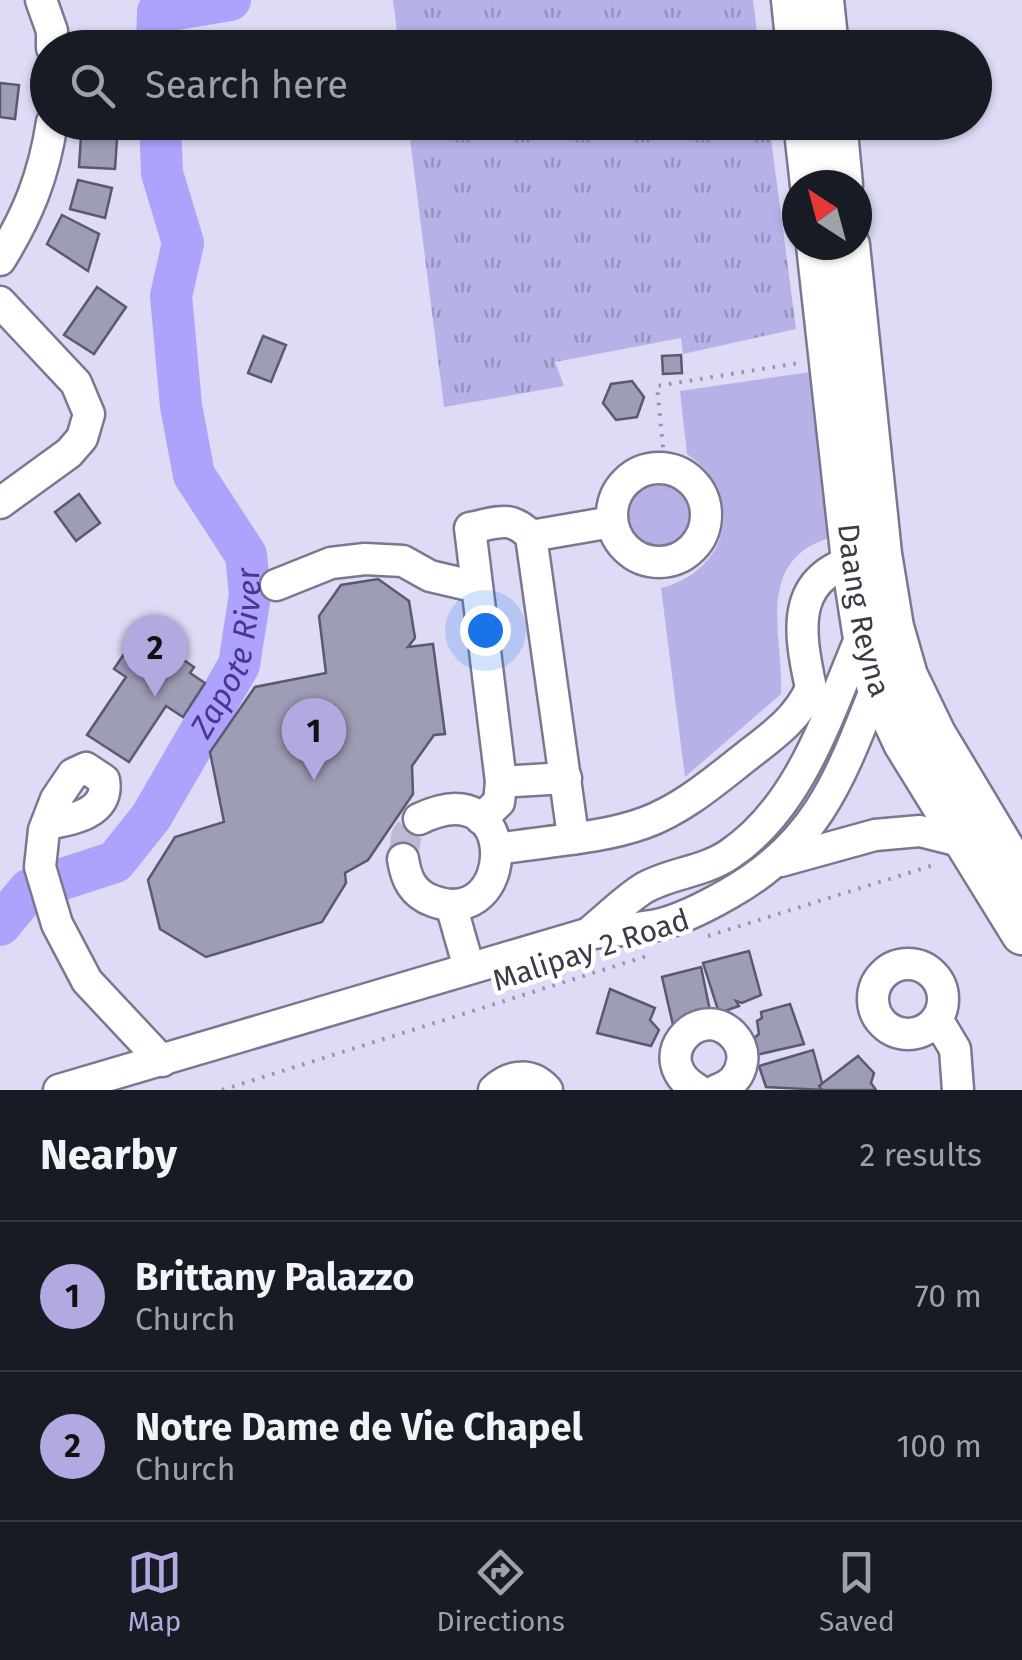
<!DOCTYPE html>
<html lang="en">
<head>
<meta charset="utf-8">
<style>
  :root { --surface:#171b24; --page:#20242c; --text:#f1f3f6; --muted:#9ea1a6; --line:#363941; --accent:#b3a9e1 }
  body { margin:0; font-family:"Fira Sans",sans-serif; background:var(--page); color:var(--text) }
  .compass { position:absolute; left:782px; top:170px; width:90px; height:90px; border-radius:50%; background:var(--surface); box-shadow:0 2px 8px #0004; rotate:324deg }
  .you { position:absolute; left:485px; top:630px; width:35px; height:35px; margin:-25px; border:8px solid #fff; border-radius:50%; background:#1a73e8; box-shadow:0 0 0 15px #1a73e833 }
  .badge { display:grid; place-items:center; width:65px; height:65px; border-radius:50%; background:var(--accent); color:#111; font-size:32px; font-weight:700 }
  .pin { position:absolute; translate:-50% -82px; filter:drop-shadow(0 2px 5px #0008) }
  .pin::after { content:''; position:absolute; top:52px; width:35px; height:30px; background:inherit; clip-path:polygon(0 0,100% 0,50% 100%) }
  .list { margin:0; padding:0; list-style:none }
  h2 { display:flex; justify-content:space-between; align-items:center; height:130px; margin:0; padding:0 40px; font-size:42px }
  h2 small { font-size:32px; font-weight:400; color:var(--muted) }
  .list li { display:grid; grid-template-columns:65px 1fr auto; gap:30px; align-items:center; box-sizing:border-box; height:150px; padding:0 40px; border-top:2px solid var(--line) }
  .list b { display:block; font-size:38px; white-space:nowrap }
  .list p { margin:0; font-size:32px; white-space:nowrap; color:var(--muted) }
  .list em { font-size:32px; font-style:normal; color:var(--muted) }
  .icon { flex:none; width:55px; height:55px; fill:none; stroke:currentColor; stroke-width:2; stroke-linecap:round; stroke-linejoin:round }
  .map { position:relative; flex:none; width:1022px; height:1090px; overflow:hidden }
  .search { position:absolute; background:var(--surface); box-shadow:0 2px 8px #0004; left:30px; right:30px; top:30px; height:110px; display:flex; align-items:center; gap:25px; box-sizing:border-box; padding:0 35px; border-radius:55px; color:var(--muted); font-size:38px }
  .sheet { height:430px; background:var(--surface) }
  nav { display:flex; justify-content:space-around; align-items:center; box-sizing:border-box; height:140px; border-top:2px solid var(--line); background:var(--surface); font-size:28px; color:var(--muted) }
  nav a { display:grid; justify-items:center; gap:5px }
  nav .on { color:var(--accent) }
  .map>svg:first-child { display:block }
  .green { fill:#b6b2e8 }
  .park { fill:url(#park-tufts) }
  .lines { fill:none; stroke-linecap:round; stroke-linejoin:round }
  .river { stroke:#ada3fc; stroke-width:42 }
  .building { fill:#9e9db6; stroke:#5b5970; stroke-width:2.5 }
  .minor-tunnel { stroke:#bdbbd3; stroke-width:30; stroke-dasharray:30 15; stroke-linecap:butt }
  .minor-casing { stroke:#797890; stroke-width:35 }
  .major-casing { stroke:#797890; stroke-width:45 }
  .path { stroke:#9694a8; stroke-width:4; stroke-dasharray:2.5 8; stroke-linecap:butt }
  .minor { stroke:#fff; stroke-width:30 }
  .major { stroke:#fff; stroke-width:40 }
  .labels { text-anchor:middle; stroke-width:9; stroke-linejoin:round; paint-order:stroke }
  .street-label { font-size:30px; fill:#3c3b46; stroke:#fff }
  .water-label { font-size:32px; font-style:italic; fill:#4b3499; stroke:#fff }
</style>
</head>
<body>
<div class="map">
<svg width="1022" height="1090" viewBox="0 0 1022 1090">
  <defs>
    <pattern id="park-tufts" width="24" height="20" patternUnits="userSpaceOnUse" patternTransform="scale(2.5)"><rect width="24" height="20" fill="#b6b2e8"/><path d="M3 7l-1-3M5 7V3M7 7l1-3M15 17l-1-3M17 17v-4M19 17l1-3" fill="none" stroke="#9592be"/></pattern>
  </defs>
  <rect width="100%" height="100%" fill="#dddbf6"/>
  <g class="green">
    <path d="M810,372L829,538C753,562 784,637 781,694L685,777L661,588C729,571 748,496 687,454L680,391Z"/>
    <circle cx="659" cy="515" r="30"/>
  </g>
  <g class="park">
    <path d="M393,0H753L759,47H399Z"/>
    <path d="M408,123H769L796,329L683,354L681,338L555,362L564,386L444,407Z"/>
  </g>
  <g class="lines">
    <g class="river">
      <path d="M157,48L158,12L230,0"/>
      <path id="s1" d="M0,925L29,890L115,862L151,817L239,665L250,595L246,555L194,475L181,406L171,296L183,243L162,173L160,122"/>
    </g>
  </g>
  <g class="building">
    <path d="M0,83L19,85L15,119L0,117Z"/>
    <path d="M81,136L117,139L115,169L79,167Z"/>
    <path d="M78,180L112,188L105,218L70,209Z"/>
    <path d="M62,215L99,234L88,271L47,244Z"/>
    <path d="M97,287L126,307L94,354L64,335Z"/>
    <path d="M263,336L286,345L271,382L248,373Z"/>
    <path d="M681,355L682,373L663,374L662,356Z"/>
    <path d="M632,381L644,397L637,417L616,420L603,403L611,384Z"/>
    <path d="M79,494L100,523L76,541L55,512Z"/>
    <path d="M378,579L409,601L415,638L408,647L433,644L445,734L434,735L412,766L413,794L368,860L345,873L346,883L322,922L206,957L160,929L148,880L175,837L224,822L210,752L255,687L326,673L319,616L341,585Z"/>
    <path d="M136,636L147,643L151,638L194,667L190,673L205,683L183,717L166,706L129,762L87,735L126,677L114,669Z"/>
    <path d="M749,951L761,995L742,1003L736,1001L739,1006L719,1013L703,963Z"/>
    <path d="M701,967L710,1011L695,1019L673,1025L662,977Z"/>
    <path d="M610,989L655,1008L650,1020L659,1030L651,1046L597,1033Z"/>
    <path d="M790,1004L804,1044L756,1055L752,1040L759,1034L757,1021L762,1018L761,1012Z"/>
    <path d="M813,1050L824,1090L766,1087L759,1066Z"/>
    <path d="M858,1056L874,1073L871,1083L876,1090H822L819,1086Z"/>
  </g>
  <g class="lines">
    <path class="minor-tunnel" d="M403,859L406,836L419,819"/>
    <g class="minor-casing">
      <g id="minor">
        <path d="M41,0L52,31V48"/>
        <path d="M0,260C28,215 44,175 52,122"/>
        <path d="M0,302L76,383L89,414L82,438L69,453L0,503"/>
        <circle cx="659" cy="515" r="47"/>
        <path d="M531,536L612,522"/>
        <path d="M276,585L331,563L365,559L403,561L430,576L477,587"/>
        <path d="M501,782L566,778"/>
        <path d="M481,819L499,802L501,782L470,528C497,523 510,514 531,536L573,836"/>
        <path d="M47,824C72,820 110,813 104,780L86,768L73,774L56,799L44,830L40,867L57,924L87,981L162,1061"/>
        <path d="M498,849C545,841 600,839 644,823C683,809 716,780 748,755C774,735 798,718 811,688C797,625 791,573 868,557"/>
        <path d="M403,859C406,879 413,894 433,901C516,932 523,768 419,819"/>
        <path d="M781,861L875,835L920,831L968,843"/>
        <path d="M451,905L469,968"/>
        <path d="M590,932C607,918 625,900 644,888C670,873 704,872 730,854C803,804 829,710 863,632L871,631"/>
        <circle cx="908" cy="999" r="35"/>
        <path d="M937,1019L955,1049L958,1090"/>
        <path d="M59,1090L587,934C610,931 634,929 657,925C680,920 707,906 728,894C818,844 841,776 877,685L890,681"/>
        <path d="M494,1090C510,1075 531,1072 547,1090"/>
        <path d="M698,1090C645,1060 698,1001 732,1034C739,1041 744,1051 742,1062C740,1077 730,1086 717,1090"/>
      </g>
    </g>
    <g class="major-casing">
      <g id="major">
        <path d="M792,0L797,48"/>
        <path d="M823,0L828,48"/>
        <path d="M804,122L811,185"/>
        <path d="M836,122L842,185"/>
        <path id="s2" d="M817,245L852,561L863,632L877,685L904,743L1022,934"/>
        <path d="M849,245L881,554L893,627L907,676L935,734L1022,879"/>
      </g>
    </g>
    <g class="path">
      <path d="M665,468L657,386L799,363"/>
      <path d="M708,936L937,864"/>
      <path d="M222,1090L647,956"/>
    </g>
    <use href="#minor" class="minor"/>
    <use href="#major" class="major"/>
  </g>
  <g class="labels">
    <g class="street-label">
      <text dy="10" stroke="none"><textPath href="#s2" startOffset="368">Daang Reyna</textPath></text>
      <text transform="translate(591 950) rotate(-18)" y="10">Malipay 2 Road</text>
    </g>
    <g class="water-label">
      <text dy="11" stroke="none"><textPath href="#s1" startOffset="378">Zapote River</textPath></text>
    </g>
  </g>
</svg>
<svg class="compass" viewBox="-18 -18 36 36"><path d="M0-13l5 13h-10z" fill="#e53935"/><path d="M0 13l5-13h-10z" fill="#9ea1a6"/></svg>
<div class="you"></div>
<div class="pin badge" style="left:314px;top:780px">1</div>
<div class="pin badge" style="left:155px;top:697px">2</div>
<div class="search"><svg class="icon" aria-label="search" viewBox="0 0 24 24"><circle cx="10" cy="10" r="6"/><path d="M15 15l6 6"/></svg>Search here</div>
</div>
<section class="sheet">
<h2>Nearby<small>2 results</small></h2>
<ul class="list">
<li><span class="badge">1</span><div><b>Brittany Palazzo</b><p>Church</p></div><em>70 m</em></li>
<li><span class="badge">2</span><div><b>Notre Dame de Vie Chapel</b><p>Church</p></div><em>100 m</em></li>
</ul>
</section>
<nav>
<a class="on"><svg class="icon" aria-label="map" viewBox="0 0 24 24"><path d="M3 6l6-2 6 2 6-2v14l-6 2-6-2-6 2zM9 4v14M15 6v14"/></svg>Map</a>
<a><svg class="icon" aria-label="directions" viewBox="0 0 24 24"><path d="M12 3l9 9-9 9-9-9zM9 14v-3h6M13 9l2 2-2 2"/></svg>Directions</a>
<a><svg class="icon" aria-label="saved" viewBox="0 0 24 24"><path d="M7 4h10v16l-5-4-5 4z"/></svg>Saved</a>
</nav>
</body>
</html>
